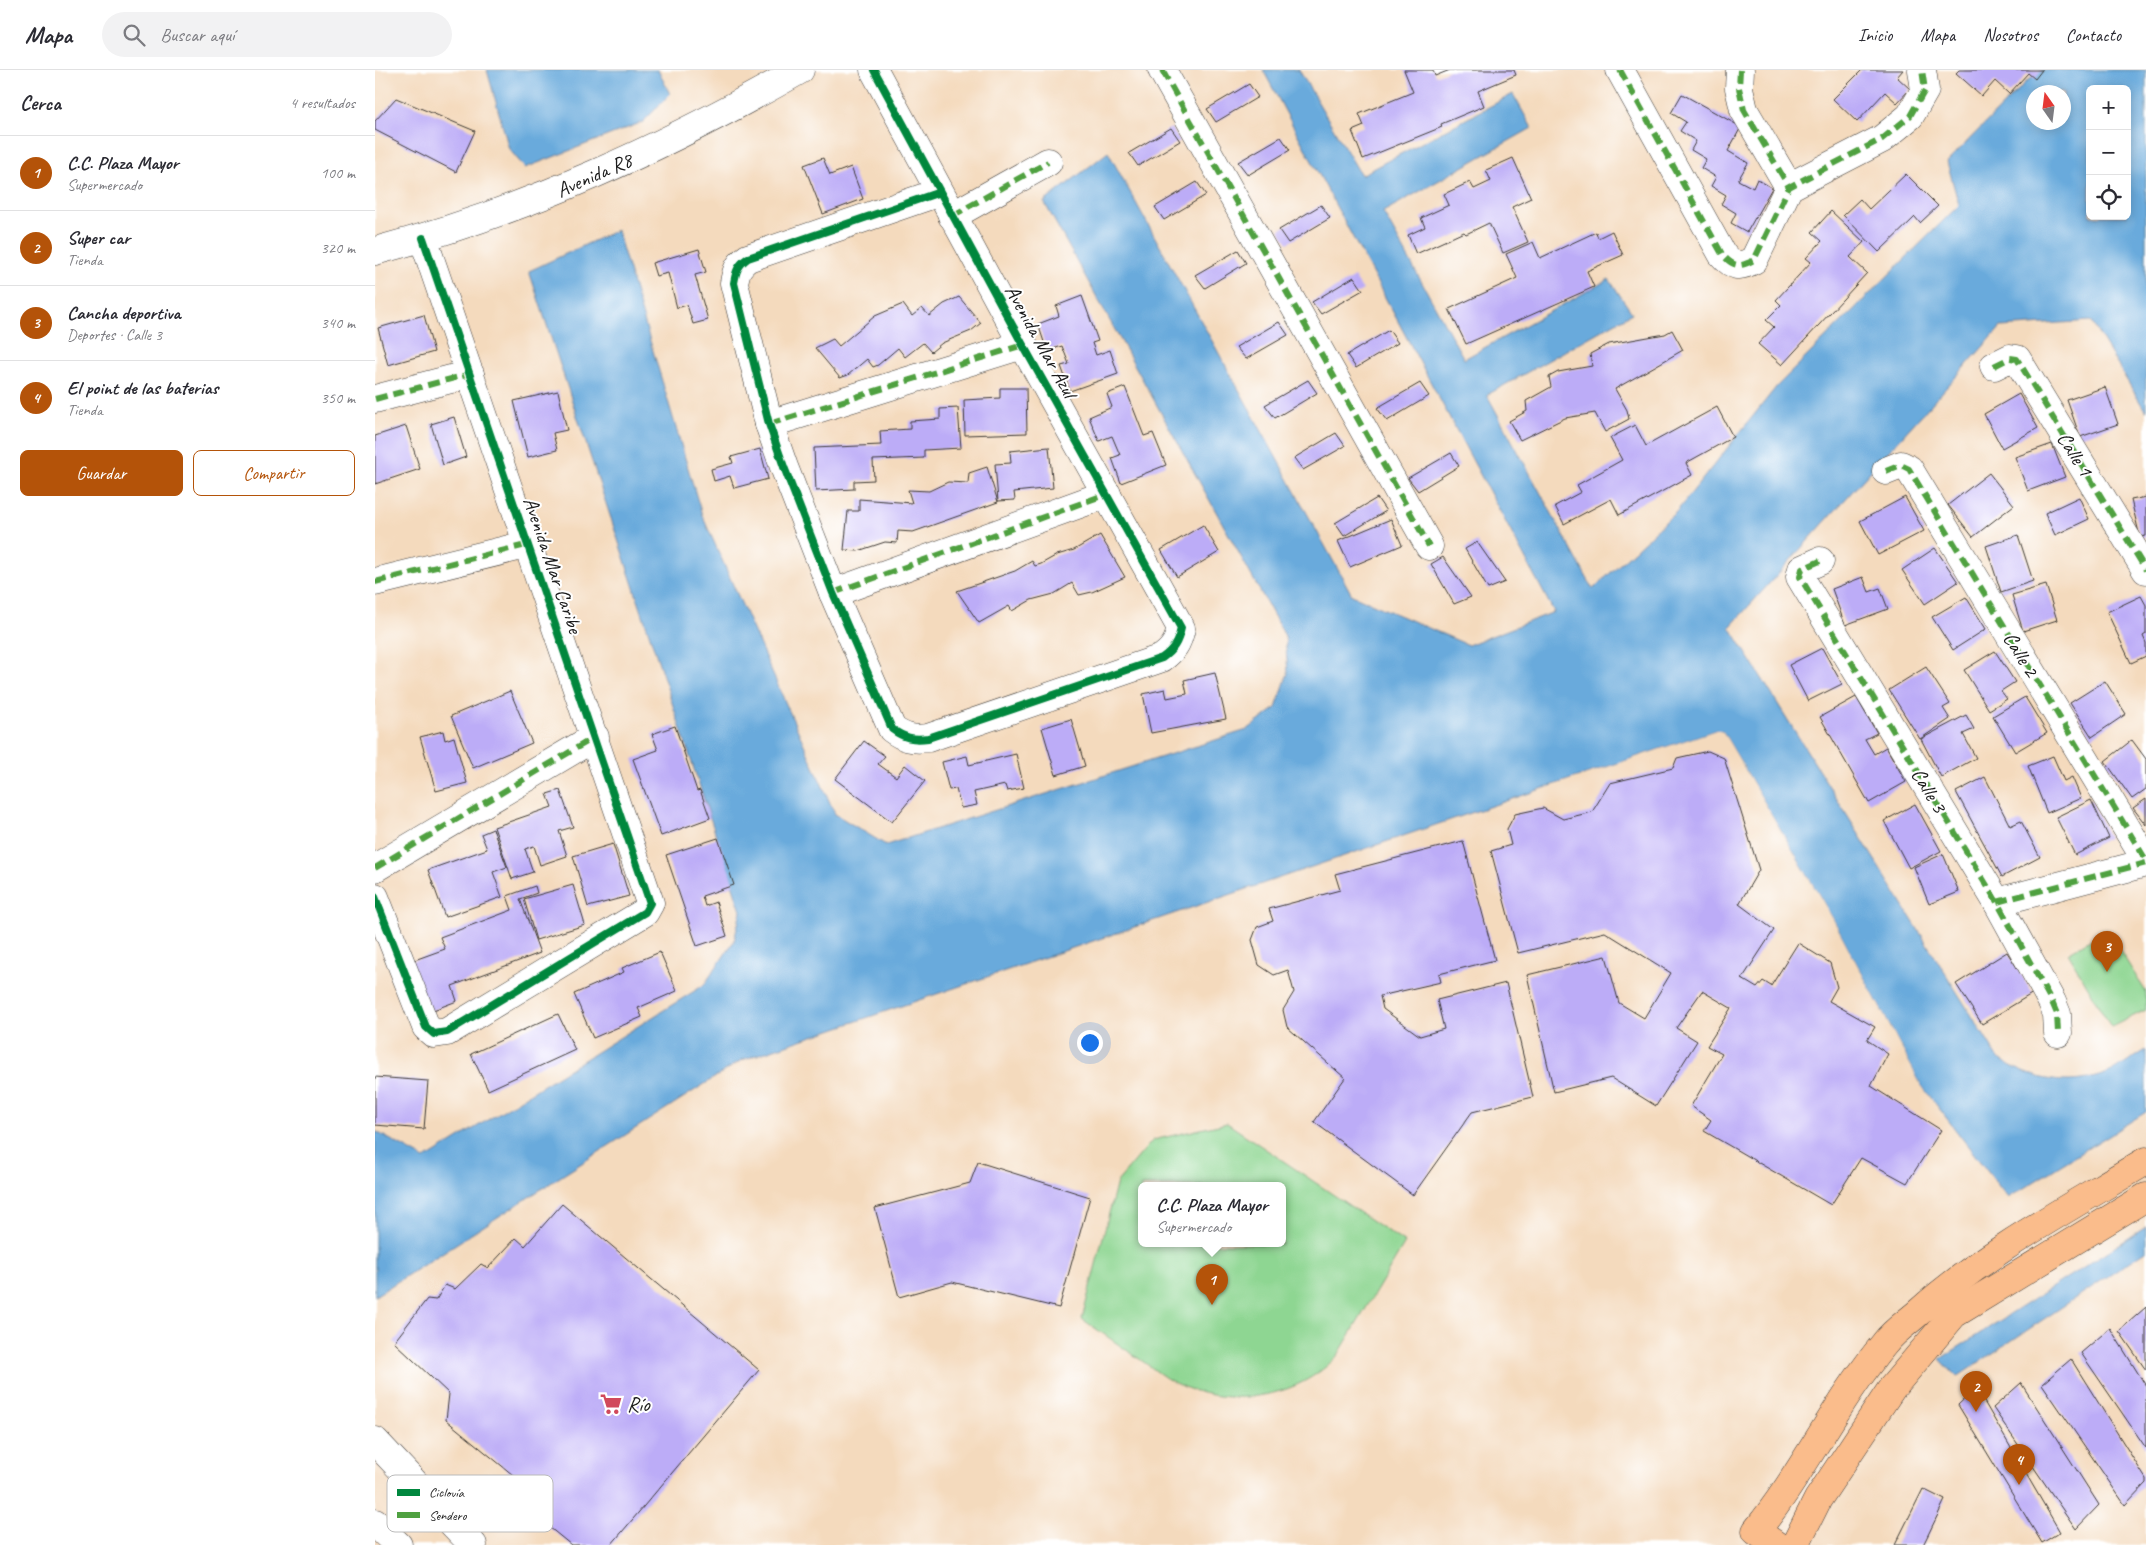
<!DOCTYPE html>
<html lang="es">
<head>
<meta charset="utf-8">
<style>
  :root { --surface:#fff; --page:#f2f2f3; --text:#2b2b33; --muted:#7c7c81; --line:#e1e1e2; --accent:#b45309 }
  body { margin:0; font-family:Caveat,sans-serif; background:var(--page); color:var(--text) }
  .controls { position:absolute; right:15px; top:15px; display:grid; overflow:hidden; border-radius:8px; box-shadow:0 2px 12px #0003 }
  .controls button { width:45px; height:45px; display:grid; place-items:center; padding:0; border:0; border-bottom:1px solid var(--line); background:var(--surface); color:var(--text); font:25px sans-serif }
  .compass { position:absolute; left:1651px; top:15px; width:45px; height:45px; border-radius:50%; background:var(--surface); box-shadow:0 2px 12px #0003; rotate:346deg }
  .you { position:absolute; left:714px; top:972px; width:18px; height:18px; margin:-12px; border:4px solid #fff; border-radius:50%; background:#1a73e8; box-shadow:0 0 0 8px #1a73e833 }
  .badge { display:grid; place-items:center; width:32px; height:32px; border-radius:50%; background:var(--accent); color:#fff; font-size:16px; font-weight:700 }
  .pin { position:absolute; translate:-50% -41px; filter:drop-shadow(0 1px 2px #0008) }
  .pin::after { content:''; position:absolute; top:26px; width:18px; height:15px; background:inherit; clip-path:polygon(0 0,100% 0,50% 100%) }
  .popup { position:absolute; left:763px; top:1112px; width:148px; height:65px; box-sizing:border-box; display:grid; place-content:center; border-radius:8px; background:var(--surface); filter:drop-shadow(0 1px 4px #0005); font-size:16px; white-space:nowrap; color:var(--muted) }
  .popup b { font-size:19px; color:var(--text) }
  .popup::after { content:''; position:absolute; left:50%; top:100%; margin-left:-10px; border:10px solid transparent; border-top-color:var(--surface) }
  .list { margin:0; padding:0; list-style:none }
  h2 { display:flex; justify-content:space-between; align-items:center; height:65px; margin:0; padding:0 20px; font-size:21px }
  h2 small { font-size:16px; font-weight:400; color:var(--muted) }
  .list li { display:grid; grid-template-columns:32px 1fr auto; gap:15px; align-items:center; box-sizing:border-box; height:75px; padding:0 20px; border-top:1px solid var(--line) }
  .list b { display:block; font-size:19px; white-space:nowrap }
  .list p { margin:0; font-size:16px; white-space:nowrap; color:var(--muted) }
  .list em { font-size:16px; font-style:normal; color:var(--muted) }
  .actions { display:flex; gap:10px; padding:15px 20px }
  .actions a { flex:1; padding:11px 0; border:1px solid var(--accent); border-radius:8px; text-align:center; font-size:18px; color:var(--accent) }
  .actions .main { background:var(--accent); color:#fff }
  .icon { flex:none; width:28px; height:28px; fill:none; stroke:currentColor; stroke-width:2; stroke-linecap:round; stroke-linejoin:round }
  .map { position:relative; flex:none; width:1771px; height:1475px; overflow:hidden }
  header { display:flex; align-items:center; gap:30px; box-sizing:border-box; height:70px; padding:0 25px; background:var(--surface); border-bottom:1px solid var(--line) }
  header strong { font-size:24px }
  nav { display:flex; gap:28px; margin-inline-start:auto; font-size:18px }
  .search { width:350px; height:45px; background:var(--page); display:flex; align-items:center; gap:12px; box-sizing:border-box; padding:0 18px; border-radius:28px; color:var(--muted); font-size:19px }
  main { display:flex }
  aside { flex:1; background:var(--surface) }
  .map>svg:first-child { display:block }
  .green { fill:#8ed692; stroke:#557957; fill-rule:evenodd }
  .water { fill:#69aadc; stroke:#42637c; fill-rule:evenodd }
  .pier { fill:#f4dabd }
  .building { fill:#bcacf7 }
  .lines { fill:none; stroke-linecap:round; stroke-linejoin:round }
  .minor-casing { stroke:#3c3834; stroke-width:29 }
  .major-casing { stroke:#3c3834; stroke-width:29 }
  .minor { stroke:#fff; stroke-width:28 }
  .major { stroke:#fabc8b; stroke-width:28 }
  .quiet { stroke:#4fa141; stroke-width:6; stroke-dasharray:12 6; stroke-linecap:butt }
  .cycleway-casing { stroke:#fff; stroke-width:11 }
  .cycleway { stroke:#00873e; stroke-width:8 }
  .labels { text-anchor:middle; stroke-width:4; stroke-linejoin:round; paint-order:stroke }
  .street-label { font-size:21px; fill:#1c1c1c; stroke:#fff }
  .poi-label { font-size:21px; fill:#1c1c1c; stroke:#fff; text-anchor:start }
  .key { fill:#fff; stroke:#bbb; stroke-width:1 }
  .key-label { font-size:14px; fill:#1c1c1c }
</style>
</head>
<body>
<header>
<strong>Mapa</strong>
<div class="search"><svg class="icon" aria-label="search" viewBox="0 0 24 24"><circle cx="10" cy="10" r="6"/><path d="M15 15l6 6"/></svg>Buscar aquí</div>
<nav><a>Inicio</a><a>Mapa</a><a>Nosotros</a><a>Contacto</a></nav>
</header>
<main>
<aside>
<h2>Cerca<small>4 resultados</small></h2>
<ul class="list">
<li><span class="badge">1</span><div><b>C.C. Plaza Mayor</b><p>Supermercado</p></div><em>100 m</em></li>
<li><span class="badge">2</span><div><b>Super car</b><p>Tienda</p></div><em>320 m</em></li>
<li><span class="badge">3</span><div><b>Cancha deportiva</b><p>Deportes · Calle 3</p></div><em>340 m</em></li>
<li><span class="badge">4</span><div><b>El point de las baterias</b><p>Tienda</p></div><em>350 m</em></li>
</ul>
<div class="actions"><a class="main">Guardar</a><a>Compartir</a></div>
</aside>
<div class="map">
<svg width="1771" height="1475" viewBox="0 0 1771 1475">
  <rect width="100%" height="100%" fill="#fff"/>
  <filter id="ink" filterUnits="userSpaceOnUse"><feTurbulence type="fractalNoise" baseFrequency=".02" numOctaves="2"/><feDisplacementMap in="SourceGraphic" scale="10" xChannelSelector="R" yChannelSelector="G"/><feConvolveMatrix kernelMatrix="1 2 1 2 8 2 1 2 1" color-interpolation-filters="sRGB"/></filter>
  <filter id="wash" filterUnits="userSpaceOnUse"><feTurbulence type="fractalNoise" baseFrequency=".0096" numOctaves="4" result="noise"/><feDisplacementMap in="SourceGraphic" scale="20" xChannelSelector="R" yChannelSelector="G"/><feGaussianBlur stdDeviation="1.12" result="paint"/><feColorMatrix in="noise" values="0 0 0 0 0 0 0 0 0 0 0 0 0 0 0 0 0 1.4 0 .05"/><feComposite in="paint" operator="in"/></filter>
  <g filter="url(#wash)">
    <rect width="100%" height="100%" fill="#f4dabd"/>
    <g class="green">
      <path d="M1732,860L1771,922V940L1736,957L1693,883Z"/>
      <path d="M852,1053L1030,1173L963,1285C923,1330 851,1339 798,1312C788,1307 779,1299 770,1293C749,1278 728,1264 707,1249L742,1112L778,1070ZM767,1116H907V1174H767Z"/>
    </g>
    <g class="water">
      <path d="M112,0H283L295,24L268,52L150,98L134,79Z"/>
      <path d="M888,0H924L986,105L1138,24L1157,58L1008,142L1089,289L1234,209L1257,243L1112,325L1218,519L1302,441L1402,316L1584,135L1572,92L1651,12L1667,0H1771V342L1716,251L1626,257L1355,557L1623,988C1656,1010 1692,1018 1730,1004C1744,999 1758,988 1771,980V1042L1633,1128L1546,1015L1458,849L1348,662L1341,660L367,990L0,1226V1061L50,1089L329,915L359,871L366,841L154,201L242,160L327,445L460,744L511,775L872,660L901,638L913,603L910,566L669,132L733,82L977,525L1093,575L1179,542ZM1715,19H1752V146H1715ZM1658,22H1688V52H1658Z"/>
      <path d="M1771,1157V1181L1582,1307L1565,1289Z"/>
    </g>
    <path class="pier" d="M1341,660L1348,662L1458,849L1546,1015L1594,1080L1592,1081L1544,1016L1455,850L1344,663L701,881L700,879Z"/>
    <g id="blocks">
      <g class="building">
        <path d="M1029,0H1058L1060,6L1075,0H1139L1141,5L1103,21L1109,36L1066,54L1067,57L988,89L977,61L989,56L984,44L1038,22Z"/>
        <path d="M1487,0H1528L1522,7L1535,19L1522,33L1510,22L1482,52L1458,29Z"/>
        <path d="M1584,0H1667L1660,9L1653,3L1634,24L1620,11L1607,26L1581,3Z"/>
        <path d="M874,14L883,27L841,52L832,39Z"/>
        <path d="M1307,24L1366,57L1353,81L1373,93L1363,110L1378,118L1382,109L1397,118L1372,162L1356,153L1361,143L1346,134L1351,125L1336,116L1341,107L1326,98L1331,89L1316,80L1321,71L1305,61L1311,52L1296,43Z"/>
        <path d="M21,28L100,61L81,102L0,60V51Z"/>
        <path d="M796,58L805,71L763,96L754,83Z"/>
        <path d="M906,67L915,80L873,105L863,92Z"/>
        <path d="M448,88L455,105L476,97L488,129L448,144L429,95Z"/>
        <path d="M1138,88L1156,128L1137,137L1153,172L1128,183L1114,153L1091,164L1089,162L1041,184L1033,165L1050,157L1046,148L1074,135L1069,124L1095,112L1099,119L1116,111L1111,100Z"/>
        <path d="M1531,104L1563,136L1545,153L1540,147L1504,182L1468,145L1485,129L1494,139Z"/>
        <path d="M822,112L831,125L789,150L780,137Z"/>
        <path d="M946,135L955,148L913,173L904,160Z"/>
        <path d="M1456,141L1489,172L1475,187L1492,203L1407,295L1383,274L1399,257L1391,250L1406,235L1401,230L1436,192L1431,188L1447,171L1437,162Z"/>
        <path d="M1237,161L1248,185L1212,201L1219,217L1091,274L1074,239L1142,208L1131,184L1158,172L1165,188L1221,162L1223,168Z"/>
        <path d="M324,179L331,202L320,205L333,250L318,254L312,235L302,238L293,203L281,206L277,193Z"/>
        <path d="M863,180L871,193L830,218L820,205Z"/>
        <path d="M979,207L988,220L946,244L937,232Z"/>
        <path d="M707,226L723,271L717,273L721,285L735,280L743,304L695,321L686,296L694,294L687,276L672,281L663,254L684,246L681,236Z"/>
        <path d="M584,227L606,253L596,261L567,273L556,282L548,273L530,287L523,278L503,295L498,297L492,289L473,305L465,308L440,278L458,269L464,276L500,246L528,234L537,246L547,238L554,246L569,234Z"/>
        <path d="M49,245L59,282L13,295L3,258Z"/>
        <path d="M904,252L913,265L871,289L861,277Z"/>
        <path d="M1014,260L1023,273L981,298L972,285Z"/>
        <path d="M1297,260L1308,280L1240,319L1252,340L1254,349L1230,362L1220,343L1190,348L1145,370L1134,351L1152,341L1151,331L1176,317L1174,307L1183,302L1217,296L1215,284L1234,274L1290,264Z"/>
        <path d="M933,310L942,323L900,348L890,335Z"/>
        <path d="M1045,313L1054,326L1012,351L1002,338Z"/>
        <path d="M750,317L769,366L778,363L791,395L746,413L737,388L745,385L737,366L724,371L714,347L737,337L732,324Z"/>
        <path d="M1730,317L1743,354L1705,367L1692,330Z"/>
        <path d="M625,318H651L652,363L590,365L589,330L625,328Z"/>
        <path d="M183,321L192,360L178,363L182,380L153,387L139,331Z"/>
        <path d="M1644,324L1663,358L1627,378L1609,344Z"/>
        <path d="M1342,337L1358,367L1311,393L1317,405L1244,445L1236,429L1189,454L1180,436L1206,422L1202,415L1247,390L1235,368L1260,355L1271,376Z"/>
        <path d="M583,338L586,378L549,380V388L498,390L499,410L479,411V419L441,421L439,378L506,375L505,361L535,359V351L565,349V339Z"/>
        <path d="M79,347L91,387L68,395L56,354Z"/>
        <path d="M31,356L45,399L0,414V366Z"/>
        <path d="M961,363L970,376L928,400L919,388Z"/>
        <path d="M1677,374L1690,407L1653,421L1640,387Z"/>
        <path d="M674,377L678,418L639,422L640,430L623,431L620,394L636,393L635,381Z"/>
        <path d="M385,379L393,409L359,418L355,406L339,411L336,399L358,393L356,387Z"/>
        <path d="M1076,383L1084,396L1043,421L1033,408Z"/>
        <path d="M612,397L623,432L538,462L523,461L522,473L510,472L483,481L469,480L473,441H484V429L537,433L533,420L554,421L573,412L593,413L594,403Z"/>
        <path d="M1614,403L1639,435L1598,467L1573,435Z"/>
        <path d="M1530,427L1549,461L1503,485L1485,451Z"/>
        <path d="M1704,427L1714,449L1680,465L1670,443Z"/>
        <path d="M1771,427V466L1765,467L1756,430Z"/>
        <path d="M1002,428L1011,441L969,466L960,453Z"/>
        <path d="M1016,449L1027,475L975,497L963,471Z"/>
        <path d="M828,455L844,482L802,507L786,480Z"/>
        <path d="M725,465L750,507L717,522L704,525L697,513L679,524L656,530L637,541L634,536L604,553L582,521L640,501L657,491L660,496L666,494L682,485L699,480Z"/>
        <path d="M1643,465L1658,511L1626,522L1611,476Z"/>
        <path d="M1102,472L1130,512L1113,519L1090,479Z"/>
        <path d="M1560,478L1583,512L1550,534L1527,500Z"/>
        <path d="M1068,487L1096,527L1079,534L1056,494Z"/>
        <path d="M1488,507L1494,522L1505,518L1513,539L1470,555L1457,519Z"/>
        <path d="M1671,515L1682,550L1648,561L1637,525Z"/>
        <path d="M1766,526L1771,535V564L1768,566L1771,573V586L1756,593L1732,542Z"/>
        <path d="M1591,527L1611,559L1578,580L1557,547Z"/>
        <path d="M1447,578L1467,614L1433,631L1414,595Z"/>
        <path d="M1620,581L1640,612L1626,621L1632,629L1614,640L1589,600Z"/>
        <path d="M1551,597L1575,634L1568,638L1575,649L1545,669L1514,620Z"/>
        <path d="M840,603L851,649L776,663L768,624L790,619L792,628L812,624L809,610Z"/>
        <path d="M1730,611L1751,644L1717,667L1695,633Z"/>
        <path d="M135,621L157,673L98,698L76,646Z"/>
        <path d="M1481,627L1502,663L1490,669L1499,684L1511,677L1531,712L1494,733L1445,647Z"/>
        <path d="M1650,627L1672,663L1640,682L1618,646Z"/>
        <path d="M1591,645L1599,659L1588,664L1601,688L1566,707L1546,669Z"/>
        <path d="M696,649L710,696L681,705L667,658Z"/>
        <path d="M300,656L322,721L325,720L335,748L286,766L258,689L283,680L277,664Z"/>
        <path d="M68,661L70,670L79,667L92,713L61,721L45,667Z"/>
        <path d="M1757,670L1771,689V719L1757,729L1730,691Z"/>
        <path d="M489,671L510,686L503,694L521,707L530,695L550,711L517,752L460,709Z"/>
        <path d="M1333,681L1349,688L1384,800L1364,834L1399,860L1367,909L1382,918L1388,911L1396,916L1423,873L1455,893L1462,917L1454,931L1500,957L1492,970L1513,984L1496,1016L1566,1060L1532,1113L1486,1088L1456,1135L1329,1061L1336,1050L1316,1036L1347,984L1332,976L1356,938L1327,921L1301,958L1322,971L1281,1036L1236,1008L1179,1022L1152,905L1231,886L1244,933L1269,948L1296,903L1230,862L1143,883L1116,781L1136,775L1132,759L1140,744L1168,738L1188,749L1217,742L1235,713L1298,698L1302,688Z"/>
        <path d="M641,684L649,718L632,721L630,715L599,722L602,735L586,738L581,719L574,720L567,692L592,686L594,695Z"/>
        <path d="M1678,686L1689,711L1697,707L1706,728L1672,743L1653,696Z"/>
        <path d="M1610,707L1635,756L1646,751L1665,787L1627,807L1581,722Z"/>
        <path d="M185,720L198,757L184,761L192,786L165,795L159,776L150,779L158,802L137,809L119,757L177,737L172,724Z"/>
        <path d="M1771,729V755L1758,738Z"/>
        <path d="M1716,730L1734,768L1700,785L1681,747Z"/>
        <path d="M1540,734L1566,781L1534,798L1509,751Z"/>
        <path d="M118,759L132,797L118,802L127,827L70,847L53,800L112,779L106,764Z"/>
        <path d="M343,768L359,815L327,826L330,836L341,832L352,866L322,876L291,785Z"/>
        <path d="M1088,771L1120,890L1064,904L1066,912L1005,926L1008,939L1045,966L1069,959L1062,930L1131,913L1158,1027L1097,1042L1038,1125L939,1052L970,1008L912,957L908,940L919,922L913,900L899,905L884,895L877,870L882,857L898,851L894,839L965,820L960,804Z"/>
        <path d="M238,774L254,826L213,837L198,786Z"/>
        <path d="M1568,784L1584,822L1554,834L1539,797Z"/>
        <path d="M198,815L210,855L161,870L149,829Z"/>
        <path d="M160,816L162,823L145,829L165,883L77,916L82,931L53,942L34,892L70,879L65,867L137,840L132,826Z"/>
        <path d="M285,882L302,921L263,938L267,947L218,968L199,924L249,902L247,898Z"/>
        <path d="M1632,882L1658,923L1607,954L1581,914Z"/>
        <path d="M183,944L200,980L113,1020L96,984Z"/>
        <path d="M0,1007L53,1011L49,1059L0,1055Z"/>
        <path d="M603,1092L715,1127L684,1238L577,1212L524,1227L500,1138L595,1113Z"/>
        <path d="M187,1134L384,1300L236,1475H196L136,1426L149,1414L71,1350L74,1324L19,1272L52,1229L61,1230L70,1215L80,1219L106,1194L113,1198L141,1168L150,1176Z"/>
        <path d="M1771,1237V1300L1744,1261Z"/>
        <path d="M1735,1258L1771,1316V1378L1706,1283Z"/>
        <path d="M1696,1289L1771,1409V1413L1750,1435L1667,1314Z"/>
        <path d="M1646,1313L1724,1435L1701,1459L1618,1338Z"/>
        <path d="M1601,1318L1685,1462L1667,1473L1583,1335Z"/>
        <path d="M1548,1419L1570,1430L1552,1467L1548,1475H1520Z"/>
      </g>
    </g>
  </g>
  <g filter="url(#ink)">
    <use href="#blocks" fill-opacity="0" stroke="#3c3834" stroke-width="1"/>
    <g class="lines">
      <g class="minor-casing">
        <g id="minor">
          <path d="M499,0L648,275L806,558C803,573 798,580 787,588L553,668C538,670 529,668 517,659L458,523L409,397L394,354L359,213C361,201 363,195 373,188L565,122"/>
          <path d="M787,0L1054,476"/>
          <path d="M1245,0L1347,184C1358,197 1364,198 1379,190L1414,117L1507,69L1535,46L1550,20L1547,0"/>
          <path d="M1365,0L1364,18L1369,40L1414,117"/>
          <path d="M577,146L673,92"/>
          <path d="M0,181C151,141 290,77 425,0"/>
          <path d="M1619,296L1635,288L1642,289L1771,500"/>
          <path d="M0,329L95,304"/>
          <path d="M394,354L648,275"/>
          <path d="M1511,401L1526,395L1534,399L1771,790"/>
          <path d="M1445,491L1427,499L1425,507L1622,832L1677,932L1682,944L1683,963"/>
          <path d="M0,512L151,475"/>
          <path d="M458,523L732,424"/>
          <path d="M0,798L220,667"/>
          <path d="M0,827L51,957L59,964L72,962L270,842L275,833L48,168"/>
          <path d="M1622,832L1771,793"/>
          <path d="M0,1371L98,1475"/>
          <path d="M0,1453L23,1475"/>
        </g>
      </g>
      <g class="major-casing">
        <g id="major">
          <path d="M1401,1475L1381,1461C1429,1402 1461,1331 1510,1273C1519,1261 1533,1252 1544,1242C1611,1182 1694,1138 1771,1091"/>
          <path d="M1420,1475L1443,1429L1517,1318L1579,1244L1771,1127"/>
        </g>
      </g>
      <use href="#minor" class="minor"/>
      <use href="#major" class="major"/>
      <g class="quiet">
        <path d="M787,0L1054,476"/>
        <path d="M1245,0L1347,184C1358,197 1364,198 1379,190L1414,117L1507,69L1535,46L1550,20L1547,0"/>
        <path d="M1365,0L1364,18L1369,40L1414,117"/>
        <path d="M577,146L673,92"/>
        <path d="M1619,296L1635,288L1642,289L1771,500"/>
        <path d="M0,329L95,304"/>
        <path d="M394,354L648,275"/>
        <path d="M1511,401L1526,395L1534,399L1771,790"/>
        <path d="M1445,491L1427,499L1425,507L1622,832L1677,932L1682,944L1683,963"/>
        <path d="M0,512L151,475"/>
        <path d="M458,523L732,424"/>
        <path d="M0,798L220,667"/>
        <path d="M1622,832L1771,793"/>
      </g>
      <g class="cycleway-casing">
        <g id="cycleway">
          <path d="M499,0L648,275L806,558C803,573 798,580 787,588L553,668C538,670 529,668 517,659L458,523L409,397L394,354L359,213C361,201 363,195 373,188L565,122"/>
          <path d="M0,827L51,957L59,964L72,962L270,842L275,833L48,168"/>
        </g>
      </g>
      <use href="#cycleway" class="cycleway"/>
    </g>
  </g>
  <defs>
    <g id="supermarket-bare" transform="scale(1.725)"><path d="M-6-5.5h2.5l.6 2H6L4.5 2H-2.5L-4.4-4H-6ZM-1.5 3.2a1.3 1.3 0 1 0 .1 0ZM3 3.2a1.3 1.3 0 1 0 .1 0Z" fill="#d1495b" stroke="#fff" stroke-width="2.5" paint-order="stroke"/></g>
  </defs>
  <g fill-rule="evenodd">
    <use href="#supermarket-bare" x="236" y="1334"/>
  </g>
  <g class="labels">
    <g class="street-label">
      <text transform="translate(219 105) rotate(-24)" y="7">Avenida R8</text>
      <text transform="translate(666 271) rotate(61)" y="7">Avenida Mar Azul</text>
      <text transform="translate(1700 384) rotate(58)" y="7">Calle 1</text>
      <text transform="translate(178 495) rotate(71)" y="7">Avenida Mar Caribe</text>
      <text transform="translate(1646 584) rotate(59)" y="7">Calle 2</text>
      <text transform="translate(1554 720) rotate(59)" y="7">Calle 3</text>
    </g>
    <g class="poi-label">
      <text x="252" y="1341">Río</text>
    </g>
  </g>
  <rect x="12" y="1405" width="166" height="57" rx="8" class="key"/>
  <rect x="22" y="1419" width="23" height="7" fill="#00873e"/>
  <rect x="22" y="1442" width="23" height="6" fill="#4fa141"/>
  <g class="key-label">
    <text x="54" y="1427">Ciclovía</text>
    <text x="54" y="1450">Sendero</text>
  </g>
</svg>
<div class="controls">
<button>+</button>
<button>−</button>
<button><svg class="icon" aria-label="locate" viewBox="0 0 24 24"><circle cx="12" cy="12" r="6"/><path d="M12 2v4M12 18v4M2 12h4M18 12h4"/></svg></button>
</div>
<svg class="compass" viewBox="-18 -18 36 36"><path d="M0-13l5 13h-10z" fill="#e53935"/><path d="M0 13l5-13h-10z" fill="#7c7c81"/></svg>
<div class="you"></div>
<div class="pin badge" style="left:837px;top:1235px">1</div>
<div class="popup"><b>C.C. Plaza Mayor</b>Supermercado</div>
<div class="pin badge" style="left:1601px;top:1342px">2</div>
<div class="pin badge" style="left:1732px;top:902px">3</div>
<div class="pin badge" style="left:1644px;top:1415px">4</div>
</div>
</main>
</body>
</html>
